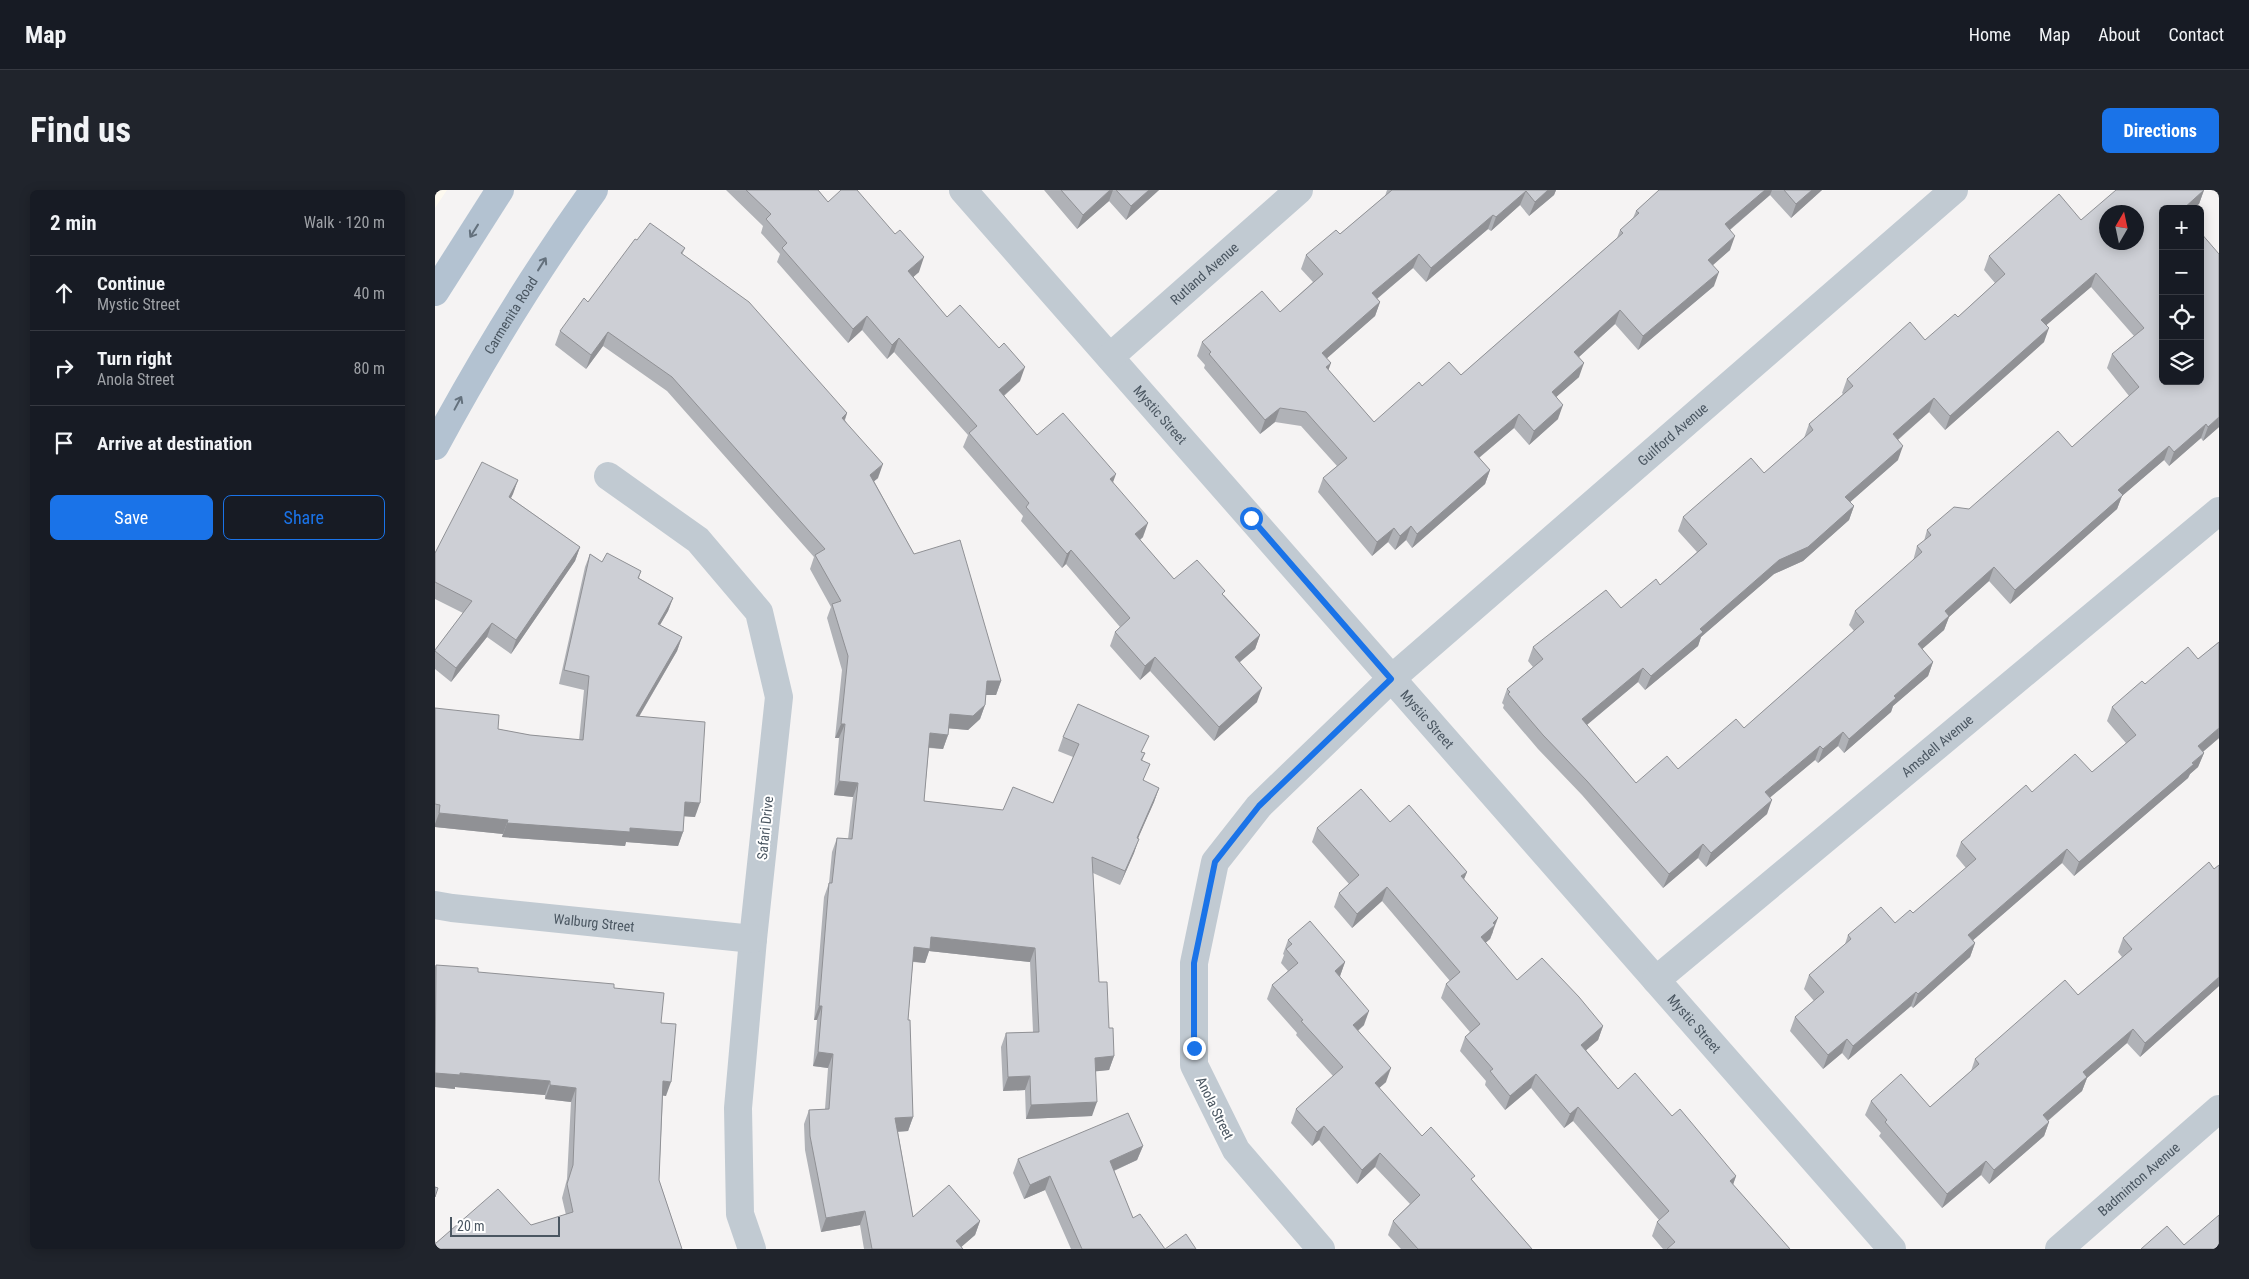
<!DOCTYPE html>
<html lang="en">
<head>
<meta charset="utf-8">
<style>
  :root { --surface:#171b24; --page:#20242c; --text:#f1f3f6; --muted:#9ea1a6; --line:#363941; --accent:#1a73e8 }
  body { margin:0; font-family:"Roboto Condensed",sans-serif; background:var(--page); color:var(--text) }
  .controls { position:absolute; right:15px; top:15px; display:grid; overflow:hidden; border-radius:8px; box-shadow:0 2px 12px #0003 }
  .controls button { width:45px; height:45px; display:grid; place-items:center; padding:0; border:0; border-bottom:1px solid var(--line); background:var(--surface); color:var(--text); font:25px sans-serif }
  .compass { position:absolute; left:1664px; top:15px; width:45px; height:45px; border-radius:50%; background:var(--surface); box-shadow:0 2px 12px #0003; rotate:9deg }
  .scale { position:absolute; left:15px; bottom:12px; width:110px; box-sizing:border-box; padding-left:5px; border:2px solid #4a5661; border-top:0; font-size:14px; line-height:18px; white-space:nowrap; color:#4a5661; -webkit-text-stroke:4px #fff; paint-order:stroke }
  .stop { position:absolute; width:15px; height:15px; margin:-11px; border:4px solid #1a73e8; border-radius:50%; background:#fff }
  .stop.end { background:#1a73e8; border-color:#fff; box-shadow:0 1px 5px #0008 }
  .list { margin:0; padding:0; list-style:none }
  h2 { display:flex; justify-content:space-between; align-items:center; height:65px; margin:0; padding:0 20px; font-size:21px }
  h2 small { font-size:16px; font-weight:400; color:var(--muted) }
  .list li { display:grid; grid-template-columns:32px 1fr auto; gap:15px; align-items:center; box-sizing:border-box; height:75px; padding:0 20px; border-top:1px solid var(--line) }
  .list b { display:block; font-size:19px; white-space:nowrap }
  .list p { margin:0; font-size:16px; white-space:nowrap; color:var(--muted) }
  .list em { font-size:16px; font-style:normal; color:var(--muted) }
  .actions { display:flex; gap:10px; padding:15px 20px }
  .actions a { flex:1; padding:11px 0; border:1px solid var(--accent); border-radius:8px; text-align:center; font-size:18px; color:var(--accent) }
  .actions .main { background:var(--accent); color:#fff }
  .icon { flex:none; width:28px; height:28px; fill:none; stroke:currentColor; stroke-width:2; stroke-linecap:round; stroke-linejoin:round }
  .map { position:relative; flex:none; width:1784px; height:1059px; overflow:hidden; border-radius:8px }
  header { display:flex; align-items:center; gap:30px; box-sizing:border-box; height:70px; padding:0 25px; background:var(--surface); border-bottom:1px solid var(--line) }
  header strong { font-size:24px }
  nav { display:flex; gap:28px; margin-inline-start:auto; font-size:18px }
  .intro { display:flex; align-items:center; justify-content:space-between; box-sizing:border-box; height:120px; padding:0 30px }
  h1 { margin:0; font-size:35px }
  .button { padding:12px 22px; border-radius:8px; background:var(--accent); color:#fff; font-size:18px; font-weight:700 }
  main { display:flex; gap:30px; padding:0 30px }
  aside { flex:1; background:var(--surface); border-radius:8px; box-shadow:0 2px 12px #0003 }
  .map>svg:first-child { display:block }
  .commercial { fill:#fdf9ef }
  .lines { fill:none; stroke-linecap:round; stroke-linejoin:round }
  .minor { stroke:#c1cad2; stroke-width:28 }
  .major { stroke:#b3c2d1; stroke-width:28 }
  .wall { fill:#b0b2b7; fill-rule:evenodd }
  .shaded-wall { fill:#909195 }
  .building { fill:#cdcfd5; stroke:#909195; fill-rule:evenodd }
  .oneway { stroke:#64717d }
  .route { stroke:#1a73e8; stroke-width:6 }
  .labels { text-anchor:middle; stroke-width:4; stroke-linejoin:round; paint-order:stroke }
  .street-label { font-size:14px; fill:#4a5661; stroke:#fff }
</style>
</head>
<body>
<header>
<strong>Map</strong>
<nav><a>Home</a><a>Map</a><a>About</a><a>Contact</a></nav>
</header>
<div class="intro"><h1>Find us</h1><a class="button">Directions</a></div>
<main>
<aside>
<h2>2 min<small>Walk · 120 m</small></h2>
<ul class="list">
<li><svg class="icon" aria-label="ahead" viewBox="0 0 24 24"><path d="M12 20V5M6 11l6-6 6 6"/></svg><div><b>Continue</b><p>Mystic Street</p></div><em>40 m</em></li>
<li><svg class="icon" aria-label="right" viewBox="0 0 24 24"><path d="M7 20v-9h11M14 6l5 5-5 5"/></svg><div><b>Turn right</b><p>Anola Street</p></div><em>80 m</em></li>
<li><svg class="icon" aria-label="arrive" viewBox="0 0 24 24"><path d="M6 21V4h12l-3 4 3 4H6"/></svg><div><b>Arrive at destination</b></div></li>
</ul>
<div class="actions"><a class="main">Save</a><a>Share</a></div>
</aside>
<div class="map">
<svg width="1784" height="1059" viewBox="0 0 1784 1059">
  <rect width="100%" height="100%" fill="#f5f3f3"/>
  <path class="commercial" d="M0,0H12L0,18Z"/>
  <g class="lines">
    <g class="minor">
      <path id="s1" d="M528,0L1457,1059"/>
      <path id="s2" d="M675,167L864,0"/>
      <path d="M173,286L263,350L324,422L344,507L318,749L303,918L305,1024L317,1059"/>
      <path id="s3" d="M0,715L17,718L318,749"/>
      <path id="s4" d="M1221,790L1784,321"/>
      <path id="s5" d="M886,1059L801,960L759,875V773L780,672L824,616L956,489L1519,0"/>
      <path id="s6" d="M1624,1059L1784,919"/>
    </g>
    <g class="major">
      <path d="M0,102L65,0"/>
      <path id="s7" d="M0,256C48,167 100,82 159,0"/>
    </g>
  </g>
  <g class="wall">
    <path d="M291,0H383L393,12L484,82L478,87L512,127L585,191L569,206L602,245L678,292L708,347L705,350L739,389L789,405L825,445L820,459L804,473L822,512L779,551L715,481L705,490L675,456L680,442L685,437L631,374L627,378L586,331L588,326L528,257L533,245L459,162L452,169L427,140L413,153L342,72L345,64L326,43L328,36Z"/>
    <path d="M609,0H724L691,30L674,11L642,39Z"/>
    <path d="M952,0H1121L1119,5L1094,26L1085,15L1056,41L1053,39L991,92L978,78L942,109L945,112L940,126L892,168L893,180L939,232L987,196L1026,185L1182,48L1185,40L1198,28L1201,21L1224,0H1387L1356,28L1335,5L1295,40V60L1277,75L1279,96L1203,160L1180,134L1144,167V187L1121,207L1123,229L1094,255L1079,238L1044,268L1055,280L1050,294L977,358L971,350L960,360L953,352L937,366L883,302L888,288L902,276L866,236L840,232L825,244L769,178L770,175L762,166L767,152L845,122L878,92L866,79L871,65L905,44L950,6Z"/>
    <path d="M1769,0L1764,14L1728,19L1784,237L1768,251L1766,248L1734,276L1729,270L1687,306L1682,319L1575,414L1554,391L1514,427L1509,440L1487,459L1498,472L1493,486L1458,516L1456,522L1409,563L1403,556L1383,573L1380,570L1335,607L1332,624L1271,677L1263,668L1228,698L1147,605L1103,559L1068,518L1069,515L1067,513L1072,499L1098,477L1093,471L1098,457L1186,418L1225,395L1262,362L1243,341L1248,327L1329,283L1369,248L1374,234L1408,204L1407,203L1412,189L1490,150L1523,127L1560,93L1549,80L1554,66L1646,30ZM1656,97L1699,146L1677,164L1672,178L1694,206L1637,257L1534,319L1492,340L1489,351L1482,356L1478,371L1420,421L1414,435L1419,441L1309,538L1243,579L1201,593L1152,535L1203,492L1210,500L1263,456L1266,447L1339,384L1368,371L1414,330L1419,316L1415,312L1463,270V250L1494,222L1510,240L1609,152L1611,135Z"/>
    <path d="M202,50L250,58L247,65L412,223L410,230L443,288L439,291L479,364L566,491L561,505H551L550,515L545,529L533,540L513,538V545L508,559L494,558L489,611L568,620L618,613L638,567L623,561L628,547L710,563L707,571L709,591L724,598L719,612L703,648L699,663L685,695L658,683L664,792L674,838L679,866L674,880L661,881L657,926L591,929L590,900L568,901L566,857L571,843L598,842L595,772L494,761L490,773L478,772L473,830L478,927L473,941L463,942L478,1027L545,1031L540,1045L526,1057L528,1059H429L425,1035L386,1042L370,960L369,934L374,920L390,919L393,878L378,876L382,830H379L389,707L394,693L397,662L402,648L413,649L418,607L399,605L404,548H400L407,480L392,428L396,417L375,379L379,367L232,201L168,156L151,179L120,155L125,141L153,112Z"/>
    <path d="M83,290L76,308L145,357L140,371L76,464L52,447L16,492L0,479V460L28,423L0,409V363Z"/>
    <path d="M155,364L167,372L206,381L204,388L238,408L233,421L225,435L247,447L242,461L204,527L260,627L249,626L248,642L243,656L191,652L190,656L67,647L68,644L0,637V518L63,539L95,545L144,550L149,500L124,494L150,377Z"/>
    <path d="M1784,452V548L1768,562L1769,563L1763,577L1755,584L1753,588L1639,686L1627,673L1538,750L1540,753L1535,767L1478,818L1476,816L1413,870L1407,863L1388,879L1355,841L1360,827L1379,811L1369,799L1374,785L1410,754L1413,745L1460,733L1478,723L1531,678L1521,666L1526,652L1597,602L1657,582L1691,553L1672,531L1677,517L1710,494L1763,469Z"/>
    <path d="M955,632L1032,682L1029,689L1058,742L1055,749L1050,753L1082,790L1168,836L1163,850L1151,860L1183,899L1237,926L1301,986L1298,995L1355,1059H1228L1217,1046L1222,1032L1224,1030L1138,931L1129,938L1096,898L1070,920L1050,895L1051,891L1025,861L1030,847L1035,842L1006,808L1011,794L1015,791L947,711L917,738L899,717L904,703L914,694L877,652L882,638Z"/>
    <path d="M1784,675V796L1705,867L1692,853L1652,888L1647,901L1613,931L1614,932L1609,946L1554,994L1546,985L1507,1018L1444,946L1446,943L1430,925L1436,911L1495,917L1536,881L1540,869L1643,805L1687,767L1683,762L1688,748Z"/>
    <path d="M853,750L910,772L905,786L929,835L923,841L951,892L944,898L987,946L1038,991L1097,1059H966L953,1045L958,1031L975,1014L940,977L922,994L884,950L877,956L856,933L861,919L898,886L861,845L862,843L832,809L837,795L853,781L846,773L849,765L848,764Z"/>
    <path d="M1,775L43,782L179,798L226,833L231,906L228,905L224,990L247,1059L96,1035L131,1025L127,1008L132,989L136,912L110,909V905L20,897V899L0,897V777Z"/>
    <path d="M708,956L702,970L679,981L698,1028L730,1059H761H636L610,1000L589,1009L578,983L583,969Z"/>
  </g>
  <g class="shaded-wall">
    <path d="M675,0H678L674,11L642,39L648,25Z"/>
    <path d="M714,0H724L691,30L696,16Z"/>
    <path d="M1113,0H1121L1119,5L1094,26L1100,12Z"/>
    <path d="M1330,0H1337L1335,5L1285,48L1290,34Z"/>
    <path d="M1377,0H1387L1356,28L1361,14Z"/>
    <path d="M1769,0L1764,14L1758,19H1748Z"/>
    <path d="M1091,1L1085,15L1056,41L1061,27Z"/>
    <path d="M1058,25L1053,39L991,92L996,78Z"/>
    <path d="M1300,46L1295,60L1268,84L1273,70Z"/>
    <path d="M984,64L978,78L932,117L937,103Z"/>
    <path d="M489,67L484,82L468,96L473,81Z"/>
    <path d="M1284,82L1279,96L1203,160L1208,146Z"/>
    <path d="M1661,83L1656,97L1601,144L1606,130Z"/>
    <path d="M945,112L940,126L882,177L887,163Z"/>
    <path d="M1185,120L1180,134L1134,176L1139,162Z"/>
    <path d="M432,126L427,140L413,153L418,139Z"/>
    <path d="M1614,138L1609,152L1510,240L1515,226Z"/>
    <path d="M173,142L168,156L151,179L156,165Z"/>
    <path d="M464,148L459,162L452,169L457,155Z"/>
    <path d="M896,173L891,187V177Z"/>
    <path d="M1149,173L1144,187L1111,216L1117,202Z"/>
    <path d="M590,177L585,191L559,214L564,200Z"/>
    <path d="M1499,208L1494,222L1453,258L1458,244Z"/>
    <path d="M1128,215L1123,229L1094,255L1099,241Z"/>
    <path d="M845,218L840,232L825,244L830,230Z"/>
    <path d="M412,223L407,237V228Z"/>
    <path d="M1084,224L1079,238L1034,276L1039,262Z"/>
    <path d="M1784,227V237L1768,251L1773,237Z"/>
    <path d="M1771,234L1766,248L1734,276L1739,262Z"/>
    <path d="M1468,256L1463,270L1405,321L1410,307Z"/>
    <path d="M1734,256L1729,270L1687,306L1682,319L1575,414L1580,400L1683,300Z"/>
    <path d="M448,274L443,288L430,299L435,285Z"/>
    <path d="M1055,280L1050,294L977,358L982,344Z"/>
    <path d="M681,284L676,298L675,289Z"/>
    <path d="M83,290L78,304L69,321L74,307Z"/>
    <path d="M1419,316L1414,330L1368,371L1339,384L1266,447L1263,456L1210,500L1216,486L1265,439L1344,370Z"/>
    <path d="M713,333L708,347L695,358L700,344Z"/>
    <path d="M976,336L971,350L960,360L965,346Z"/>
    <path d="M959,338L953,352L937,366L942,352Z"/>
    <path d="M145,357L140,371L76,464L81,450Z"/>
    <path d="M636,360L631,374L627,378L632,364Z"/>
    <path d="M1559,377L1554,391L1514,427L1509,440L1477,468L1483,454L1510,421Z"/>
    <path d="M238,408L233,421L218,447L223,434Z"/>
    <path d="M57,433L52,447L16,492L21,478Z"/>
    <path d="M825,445L820,459L794,481L800,467Z"/>
    <path d="M247,447L242,461L196,540L201,526Z"/>
    <path d="M720,467L715,481L705,490L710,476Z"/>
    <path d="M1498,472L1493,486L1458,516L1456,522L1409,563L1414,549L1459,506Z"/>
    <path d="M1208,478L1203,492L1142,543L1147,529Z"/>
    <path d="M552,491H566L561,505H547Z"/>
    <path d="M827,498L822,512L779,551L784,537Z"/>
    <path d="M550,515L545,529L533,540L510,538L515,524Z"/>
    <path d="M406,534H410L404,548H400Z"/>
    <path d="M1784,538V548L1758,570L1763,556Z"/>
    <path d="M1408,542L1403,556L1383,573L1388,559Z"/>
    <path d="M495,543L513,545L508,559L490,557Z"/>
    <path d="M1385,556L1380,570L1325,616L1330,602Z"/>
    <path d="M1769,563L1763,577L1755,584L1753,588L1639,686L1644,672Z"/>
    <path d="M404,591L423,593L418,607L399,605Z"/>
    <path d="M724,598L719,612L697,662L702,648Z"/>
    <path d="M1337,610L1332,624L1271,677L1276,663Z"/>
    <path d="M250,612L265,613L260,627L245,626Z"/>
    <path d="M4,623L73,630L68,644L0,637V634Z"/>
    <path d="M72,633L195,638L248,642L243,656L191,652L190,656L67,647Z"/>
    <path d="M704,649L699,663L685,695L690,681Z"/>
    <path d="M1268,654L1263,668L1228,698L1234,684Z"/>
    <path d="M1632,659L1627,673L1528,759L1533,745Z"/>
    <path d="M1032,682L1026,696V686Z"/>
    <path d="M952,697L947,711L917,738L922,724Z"/>
    <path d="M1063,728L1055,749L1041,761L1046,747L1058,733Z"/>
    <path d="M496,747L600,758L595,772L494,761L490,773L474,771L479,757Z"/>
    <path d="M1540,753L1535,767L1478,818L1483,804Z"/>
    <path d="M910,772L905,786L895,795L900,781Z"/>
    <path d="M1784,787V796L1705,867L1710,853Z"/>
    <path d="M1481,802L1476,816L1413,870L1418,856Z"/>
    <path d="M384,816H387L382,830H379Z"/>
    <path d="M934,821L929,835L913,849L918,835Z"/>
    <path d="M1168,836L1163,850L1141,869L1146,855Z"/>
    <path d="M1698,839L1692,853L1652,888L1647,901L1603,939L1608,925L1648,882Z"/>
    <path d="M1412,849L1407,863L1388,879L1393,865Z"/>
    <path d="M383,862L398,864L393,878L378,876Z"/>
    <path d="M679,866L674,880L655,882L660,868Z"/>
    <path d="M956,878L951,892L934,907L940,893Z"/>
    <path d="M0,883H25L115,891L110,905L20,897V899L0,897Z"/>
    <path d="M1101,884L1096,898L1070,920L1075,906Z"/>
    <path d="M595,886L590,900L568,901L573,887Z"/>
    <path d="M228,891L236,892L231,906L223,905Z"/>
    <path d="M115,895L141,898L136,912L110,909Z"/>
    <path d="M662,912L657,926L591,929L596,915Z"/>
    <path d="M1143,917L1138,931L1129,938L1135,924Z"/>
    <path d="M478,927L473,941L455,942L460,928Z"/>
    <path d="M1614,932L1609,946L1554,994L1559,980Z"/>
    <path d="M889,936L884,950L877,956L882,942Z"/>
    <path d="M708,956L702,970L669,985L675,971Z"/>
    <path d="M945,963L940,977L922,994L927,980Z"/>
    <path d="M1551,971L1546,985L1507,1018L1512,1004Z"/>
    <path d="M615,986L610,1000L589,1009L595,995Z"/>
    <path d="M1301,986L1296,1000L1295,991Z"/>
    <path d="M430,1021L425,1035L386,1042L391,1028Z"/>
    <path d="M545,1031L540,1045L524,1059L521,1051Z"/>
  </g>
  <g class="building">
    <path d="M311,0H383L393,12L406,0H422L460,44L465,40L489,67L473,81L512,127L525,115L564,158L569,153L590,177L564,200L602,245L628,223L681,284L675,289L713,333L700,344L739,389L762,370L790,401L787,404L825,445L800,467L827,498L784,537L720,467L710,476L680,442L695,428L636,360L632,364L591,317L594,313L534,243L542,236L464,148L457,155L432,126L418,139L347,58L352,53L331,29L336,24Z"/>
    <path d="M626,0H675L648,25Z"/>
    <path d="M681,0H714L696,16Z"/>
    <path d="M957,0H1113L1100,12L1091,1L1061,27L1058,25L996,78L984,64L937,103L945,112L887,163L896,173L891,177L939,232L984,192L987,196L1014,172L1026,185L1188,43L1185,40L1204,23L1201,21L1224,0H1330L1290,34L1300,46L1273,70L1284,82L1208,146L1185,120L1139,162L1149,173L1117,202L1128,215L1099,241L1084,224L1039,262L1055,280L982,344L976,336L965,346L959,338L942,352L888,288L912,268L871,222L845,218L830,230L774,164L776,162L767,152L827,101L845,122L888,84L871,65L901,40L905,44Z"/>
    <path d="M1349,0H1377L1361,14Z"/>
    <path d="M1681,0H1769L1748,19H1728V191H1765V42L1784,64V227L1773,237L1771,234L1739,262L1734,256L1683,300L1688,305L1580,400L1559,377L1510,421L1514,426L1483,454L1498,472L1459,506L1461,508L1414,549L1408,542L1388,559L1385,556L1330,602L1337,610L1276,663L1268,654L1234,684L1152,591L1108,545L1073,504L1075,502L1072,499L1108,469L1098,457L1171,400L1186,418L1221,389L1225,395L1272,354L1248,327L1316,268L1329,283L1378,240L1374,234L1418,196L1412,189L1475,132L1490,150L1520,124L1523,127L1570,84L1554,66L1624,4L1646,30ZM1672,22H1702V52H1672ZM1661,83L1709,138L1677,164L1704,197L1637,257L1623,241L1534,319L1519,317L1492,340L1496,345L1482,356L1487,362L1420,421L1429,432L1309,538L1301,529L1243,579L1232,566L1201,593L1147,529L1208,478L1216,486L1268,442L1265,439L1344,370L1373,357L1419,316L1410,307L1468,256L1458,244L1499,208L1515,226L1614,138L1606,130Z"/>
    <path d="M215,33L250,58L246,63L314,112L412,223L407,228L448,274L435,285L479,364L525,350L566,491H552L550,515L538,526L515,524L513,545L495,543L489,611L568,620L578,597L618,613L644,554L628,547L643,514L714,546L706,562L710,563L706,570L715,574L708,590L724,598L702,648L704,649L690,681L657,667L664,792H672L674,838H678L679,866L660,868L662,912L596,915L595,886L573,887L571,843L604,842L600,758L496,747L495,759L479,757L473,830H475L478,927L460,928L478,1027L514,995L545,1031L521,1051L528,1059H437L430,1021L391,1028L375,946L374,920L394,919L398,864L383,862L387,816H384L394,693H397L402,648L417,649L423,593L404,591L410,534H406L413,466L397,414L406,411L380,365L390,359L237,187L173,142L156,165L125,141L149,108L153,112L200,49L202,50Z"/>
    <path d="M47,272L83,290L74,307L145,357L81,450L57,433L21,478L0,461V460L37,411L0,392V363Z"/>
    <path d="M172,363L206,381L203,388L238,408L223,434L247,447L201,526L270,532L265,613L250,612L248,642L195,638V642L72,633L73,630L4,623L5,615L0,614V518L64,525L63,539L95,545L148,550L154,486L129,480L155,364L167,372Z"/>
    <path d="M1784,452V538L1763,556L1769,563L1757,573L1759,574L1644,672L1632,659L1533,745L1540,753L1483,804L1481,802L1418,856L1412,849L1393,865L1360,827L1389,802L1374,785L1416,749L1413,745L1446,717L1460,733L1475,720L1478,723L1541,669L1526,652L1591,595L1597,602L1640,564L1657,582L1701,545L1677,517L1707,491L1710,494L1753,457L1763,469Z"/>
    <path d="M926,599L955,632L974,615L1032,682L1026,686L1063,728L1058,733L1060,735L1046,747L1082,790L1107,768L1144,807L1168,836L1146,855L1183,899L1200,883L1237,926L1245,919L1301,986L1295,991L1355,1059H1232L1240,1052L1222,1032L1234,1021L1143,917L1135,924L1101,884L1075,906L1055,881L1058,879L1030,847L1045,834L1011,794L1025,782L952,697L922,724L904,703L924,685L882,638Z"/>
    <path d="M1774,672L1779,679L1784,675V787L1710,853L1698,839L1648,882L1652,887L1608,925L1614,932L1559,980L1551,971L1512,1004L1450,932L1452,930L1436,911L1466,884L1495,917L1544,874L1540,869L1630,790L1643,805L1697,759L1688,748Z"/>
    <path d="M875,731L910,772L900,781L934,821L918,835L956,878L940,893L987,946L996,937L1040,986L1036,989L1097,1059H983L958,1031L985,1005L945,963L927,980L889,936L882,942L861,919L908,877L866,831L868,830L837,795L863,773L851,759L857,754L853,750Z"/>
    <path d="M1,775L43,778V782L179,794V798L229,803L226,833L241,834L236,892L228,891L224,990L247,1059H0V1054L63,999L96,1035L138,1022L132,994L138,975L141,898L115,895V891L25,883V885L0,883Z"/>
    <path d="M693,923L708,956L675,971L698,1028L705,1024L730,1059L751,1044L761,1059H647L615,986L595,995L583,969Z"/>
    <path d="M0,997L3,998L0,1007Z"/>
    <path d="M1784,1025V1059H1706L1732,1036L1749,1055Z"/>
  </g>
  <defs><path id="oneway-shaft" d="M-6 0H5M1.5-3L5.5 0L1.5 3" fill="none" stroke-width="1.6" stroke-linecap="round" stroke-linejoin="round" transform="scale(1.25)"/></defs>
  <g class="oneway">
    <use href="#oneway-shaft" transform="translate(39 41) rotate(122)"/>
    <use href="#oneway-shaft" transform="translate(107 74) rotate(-58)"/>
    <use href="#oneway-shaft" transform="translate(23 213) rotate(-62)"/>
  </g>
  <g class="lines">
    <path class="route" d="M759,858V773L780,672L824,616L956,489L816,328"/>
  </g>
  <g class="labels">
    <g class="street-label">
      <text dy="5" stroke="none"><textPath href="#s2" startOffset="126">Rutland Avenue</textPath></text>
      <text dy="5" stroke="none"><textPath href="#s7" startOffset="151">Carmenita Road</textPath></text>
      <text dy="5" stroke="none"><textPath href="#s1" startOffset="299">Mystic Street</textPath></text>
      <text dy="5" stroke="none"><textPath href="#s5" startOffset="1058">Guilford Avenue</textPath></text>
      <text dy="5" stroke="none"><textPath href="#s1" startOffset="704">Mystic Street</textPath></text>
      <text dy="5" stroke="none"><textPath href="#s4" startOffset="366">Amsdell Avenue</textPath></text>
      <text transform="translate(330 638) rotate(-84)" y="5">Safari Drive</text>
      <text dy="5" stroke="none"><textPath href="#s3" startOffset="160">Walburg Street</textPath></text>
      <text dy="5" stroke="none"><textPath href="#s1" startOffset="1109">Mystic Street</textPath></text>
      <text transform="translate(780 918) rotate(64)" y="5">Anola Street</text>
      <text dy="5" stroke="none"><textPath href="#s6" startOffset="106">Badminton Avenue</textPath></text>
    </g>
  </g>
</svg>
<div class="controls">
<button>+</button>
<button>−</button>
<button><svg class="icon" aria-label="locate" viewBox="0 0 24 24"><circle cx="12" cy="12" r="6"/><path d="M12 2v4M12 18v4M2 12h4M18 12h4"/></svg></button>
<button><svg class="icon" aria-label="layers" viewBox="0 0 24 24"><path d="M12 4l9 5-9 5-9-5zM3 14l9 5 9-5"/></svg></button>
</div>
<svg class="compass" viewBox="-18 -18 36 36"><path d="M0-13l5 13h-10z" fill="#e53935"/><path d="M0 13l5-13h-10z" fill="#9ea1a6"/></svg>
<div class="scale">20 m</div>
<div class="stop" style="left:816px;top:328px"></div>
<div class="stop end" style="left:759px;top:858px"></div>
</div>
</main>
</body>
</html>
